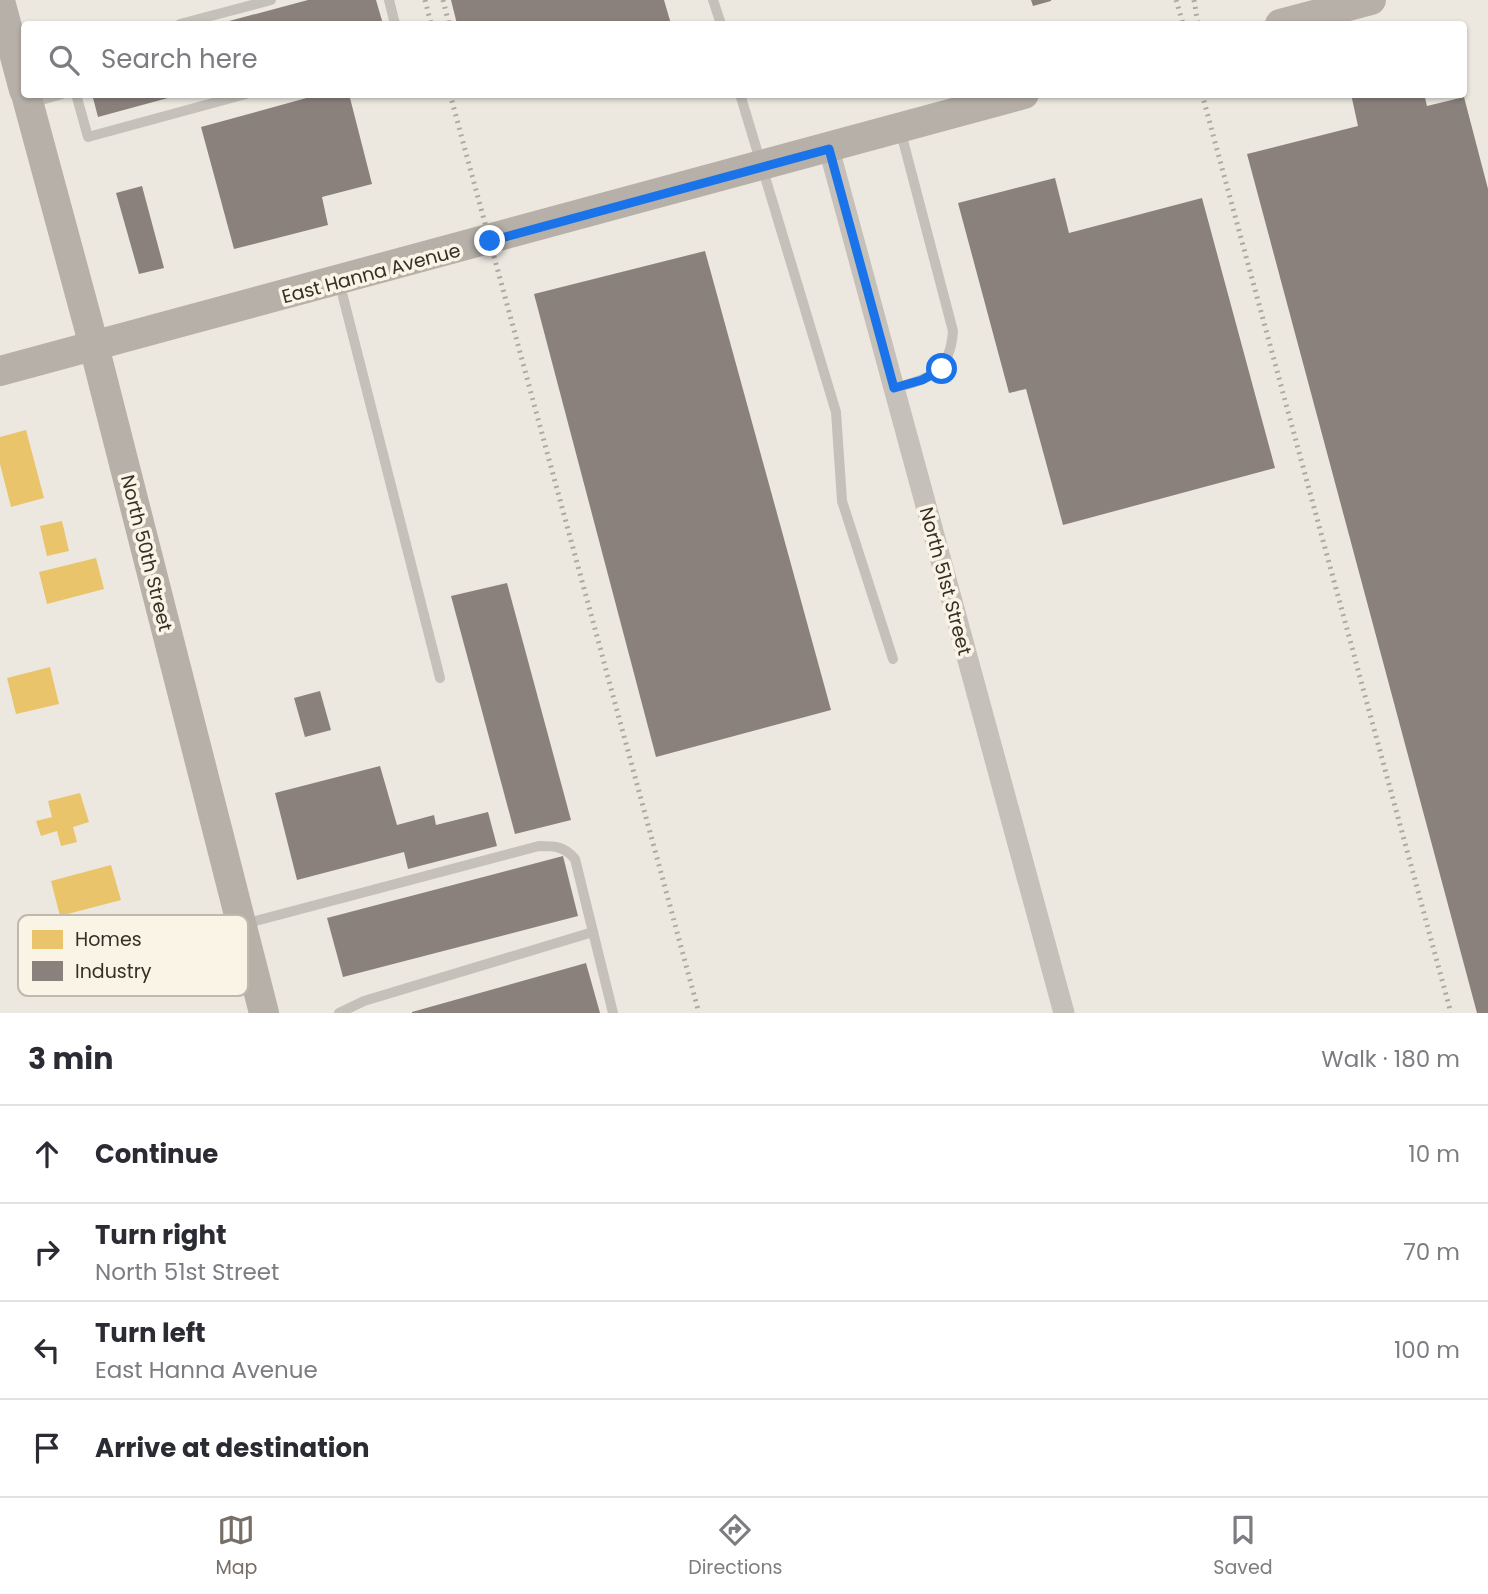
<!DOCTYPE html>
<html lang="en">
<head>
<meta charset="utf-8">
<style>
  :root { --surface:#fff; --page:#f7f7f7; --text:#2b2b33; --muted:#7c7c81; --line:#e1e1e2; --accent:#766f68 }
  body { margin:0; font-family:Poppins,sans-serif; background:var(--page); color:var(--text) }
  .stop { position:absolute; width:21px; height:21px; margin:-16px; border:5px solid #1a73e8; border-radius:50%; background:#fff }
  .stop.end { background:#1a73e8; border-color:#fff; box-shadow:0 2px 7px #0008 }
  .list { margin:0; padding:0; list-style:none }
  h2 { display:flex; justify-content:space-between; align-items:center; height:91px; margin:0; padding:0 28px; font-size:30px }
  h2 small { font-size:23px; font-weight:400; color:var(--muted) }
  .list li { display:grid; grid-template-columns:46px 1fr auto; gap:21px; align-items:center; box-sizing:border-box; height:98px; padding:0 28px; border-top:2px solid var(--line) }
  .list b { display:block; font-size:26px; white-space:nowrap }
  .list p { margin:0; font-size:23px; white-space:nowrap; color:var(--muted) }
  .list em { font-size:23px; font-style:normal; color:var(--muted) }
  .icon { flex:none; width:38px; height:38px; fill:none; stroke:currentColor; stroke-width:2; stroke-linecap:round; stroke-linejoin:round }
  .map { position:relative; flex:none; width:1488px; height:1013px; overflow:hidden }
  .search { position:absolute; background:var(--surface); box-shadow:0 2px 5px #0004; left:21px; right:21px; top:21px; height:77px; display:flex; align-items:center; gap:18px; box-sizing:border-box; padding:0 24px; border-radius:7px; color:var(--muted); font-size:26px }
  .sheet { height:483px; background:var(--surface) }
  nav { display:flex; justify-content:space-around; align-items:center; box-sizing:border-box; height:98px; border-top:2px solid var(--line); background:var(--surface); font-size:19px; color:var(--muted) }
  nav a { display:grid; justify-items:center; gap:4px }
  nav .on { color:var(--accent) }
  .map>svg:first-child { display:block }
  .homes { fill:#e9c46a }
  .industry { fill:#8a817c }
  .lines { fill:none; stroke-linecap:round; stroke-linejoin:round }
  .lane { stroke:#c5c0b9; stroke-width:10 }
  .street { stroke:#c5c0b9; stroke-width:21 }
  .secondary { stroke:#b6b0a9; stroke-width:30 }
  .rail { stroke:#ada9a3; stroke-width:5; stroke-dasharray:2 5; stroke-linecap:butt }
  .route { stroke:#1a73e8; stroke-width:9 }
  .labels { text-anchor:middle; stroke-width:7; stroke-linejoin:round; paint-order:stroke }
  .street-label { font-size:19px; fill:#362e27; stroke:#faf4e6 }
  .key { fill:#faf4e6; stroke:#bfb9ad; stroke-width:2 }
  .key-label { font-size:19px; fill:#362e27 }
</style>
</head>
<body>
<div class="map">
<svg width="1488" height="1013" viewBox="0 0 1488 1013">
  <rect width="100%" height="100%" fill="#ece8e0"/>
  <g class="homes">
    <path d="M26,430L44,498L11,507L0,464V437Z"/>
    <path d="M62,521L69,551L47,556L40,526Z"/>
    <path d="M96,558L104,589L47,604L39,572Z"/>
    <path d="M50,667L59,704L16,714L7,678Z"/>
    <path d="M80,793L89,822L73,827L77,842L61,846L57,831L41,836L36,821L52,817L48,801Z"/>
    <path d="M111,865L121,900L60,916L51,881Z"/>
  </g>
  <g class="industry">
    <path d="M308,0H376L383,24H218Z"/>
    <path d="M451,0H664L671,24H457Z"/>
    <path d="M1031,0H1051V1L1033,6Z"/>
    <path d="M92,94H179V95L98,117Z"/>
    <path d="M321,94H349L372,184L322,197L328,225L234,249L201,127Z"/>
    <path d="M1351,94H1424L1427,106L1464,97L1488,189V1013H1477L1247,154L1358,126Z"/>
    <path d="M1055,178L1069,233L1202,198L1275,468L1063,525L1026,389L1009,393L958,203Z"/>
    <path d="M142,186L164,268L139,274L116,193Z"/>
    <path d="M705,251L831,710L656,757L534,294Z"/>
    <path d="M507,583L571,820L515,834L451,596Z"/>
    <path d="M320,691L331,730L305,737L294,698Z"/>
    <path d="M380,766L397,825L434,815L436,825L488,812L497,846L408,869L404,852L297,880L275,793Z"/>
    <path d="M563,856L578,916L343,977L327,918Z"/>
    <path d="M586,963L600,1013H412V1012Z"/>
  </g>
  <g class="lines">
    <g class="lane">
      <path d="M389,0L395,24"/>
      <path d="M713,0L721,24"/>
      <path d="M180,24L271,0"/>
      <path d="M76,94L88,137L246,94"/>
      <path d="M740,94L836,412L842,501L893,659"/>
      <path d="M31,103L62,94"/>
      <path d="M339,281L440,678"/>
      <path d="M894,388C931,378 950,373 953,331L900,129"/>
      <path d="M244,924L539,846C555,846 564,846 575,859L613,1013"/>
      <path d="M339,1013L364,1001L593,932"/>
    </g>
    <path class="street" d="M829,149L1064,1013"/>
    <g class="secondary">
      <path d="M0,1L24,90"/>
      <path d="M1280,24L1371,0"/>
      <path d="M26,94L94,346L264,1013"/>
      <path d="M0,371L1024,94"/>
    </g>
    <g class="rail">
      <path d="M425,0L431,24"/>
      <path d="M443,0L449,24"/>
      <path d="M1176,0L1183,24"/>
      <path d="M1194,0L1198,24"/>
      <path d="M450,94L699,1013"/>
      <path d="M1202,94L1451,1013"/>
    </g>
  </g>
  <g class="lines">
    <path class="route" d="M490,241L829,149L894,388L922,380L942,369"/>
  </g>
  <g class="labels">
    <g class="street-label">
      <text transform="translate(371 273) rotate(-15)" y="7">East Hanna Avenue</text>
      <text transform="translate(147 553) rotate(76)" y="7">North 50th Street</text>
      <text transform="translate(946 581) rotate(75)" y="7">North 51st Street</text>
    </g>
  </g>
  <rect x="18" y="915" width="230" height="81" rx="10" class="key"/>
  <rect x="32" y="930" width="31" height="19" fill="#e9c46a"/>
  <rect x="32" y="961" width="31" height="20" fill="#8a817c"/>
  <g class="key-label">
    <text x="75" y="946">Homes</text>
    <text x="75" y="978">Industry</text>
  </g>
</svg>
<div class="stop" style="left:942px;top:369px"></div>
<div class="stop end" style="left:490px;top:241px"></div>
<div class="search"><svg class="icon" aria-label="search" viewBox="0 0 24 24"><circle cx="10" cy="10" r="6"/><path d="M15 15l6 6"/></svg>Search here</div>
</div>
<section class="sheet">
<h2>3 min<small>Walk · 180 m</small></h2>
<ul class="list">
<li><svg class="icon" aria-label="ahead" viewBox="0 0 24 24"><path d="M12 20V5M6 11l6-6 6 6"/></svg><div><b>Continue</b></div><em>10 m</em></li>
<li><svg class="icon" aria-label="right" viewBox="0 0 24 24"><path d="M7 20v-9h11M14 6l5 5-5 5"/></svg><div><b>Turn right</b><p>North 51st Street</p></div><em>70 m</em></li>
<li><svg class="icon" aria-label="left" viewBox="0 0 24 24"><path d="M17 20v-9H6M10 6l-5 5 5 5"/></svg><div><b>Turn left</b><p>East Hanna Avenue</p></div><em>100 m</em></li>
<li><svg class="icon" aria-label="arrive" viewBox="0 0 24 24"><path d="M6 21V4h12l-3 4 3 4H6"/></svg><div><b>Arrive at destination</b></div></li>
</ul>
</section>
<nav>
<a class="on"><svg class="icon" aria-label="map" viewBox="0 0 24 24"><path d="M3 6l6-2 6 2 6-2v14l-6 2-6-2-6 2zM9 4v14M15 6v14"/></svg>Map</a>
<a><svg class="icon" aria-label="directions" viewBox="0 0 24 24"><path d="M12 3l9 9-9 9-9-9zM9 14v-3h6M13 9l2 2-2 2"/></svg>Directions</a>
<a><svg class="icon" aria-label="saved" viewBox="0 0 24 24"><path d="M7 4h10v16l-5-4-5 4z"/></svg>Saved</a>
</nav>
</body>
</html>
